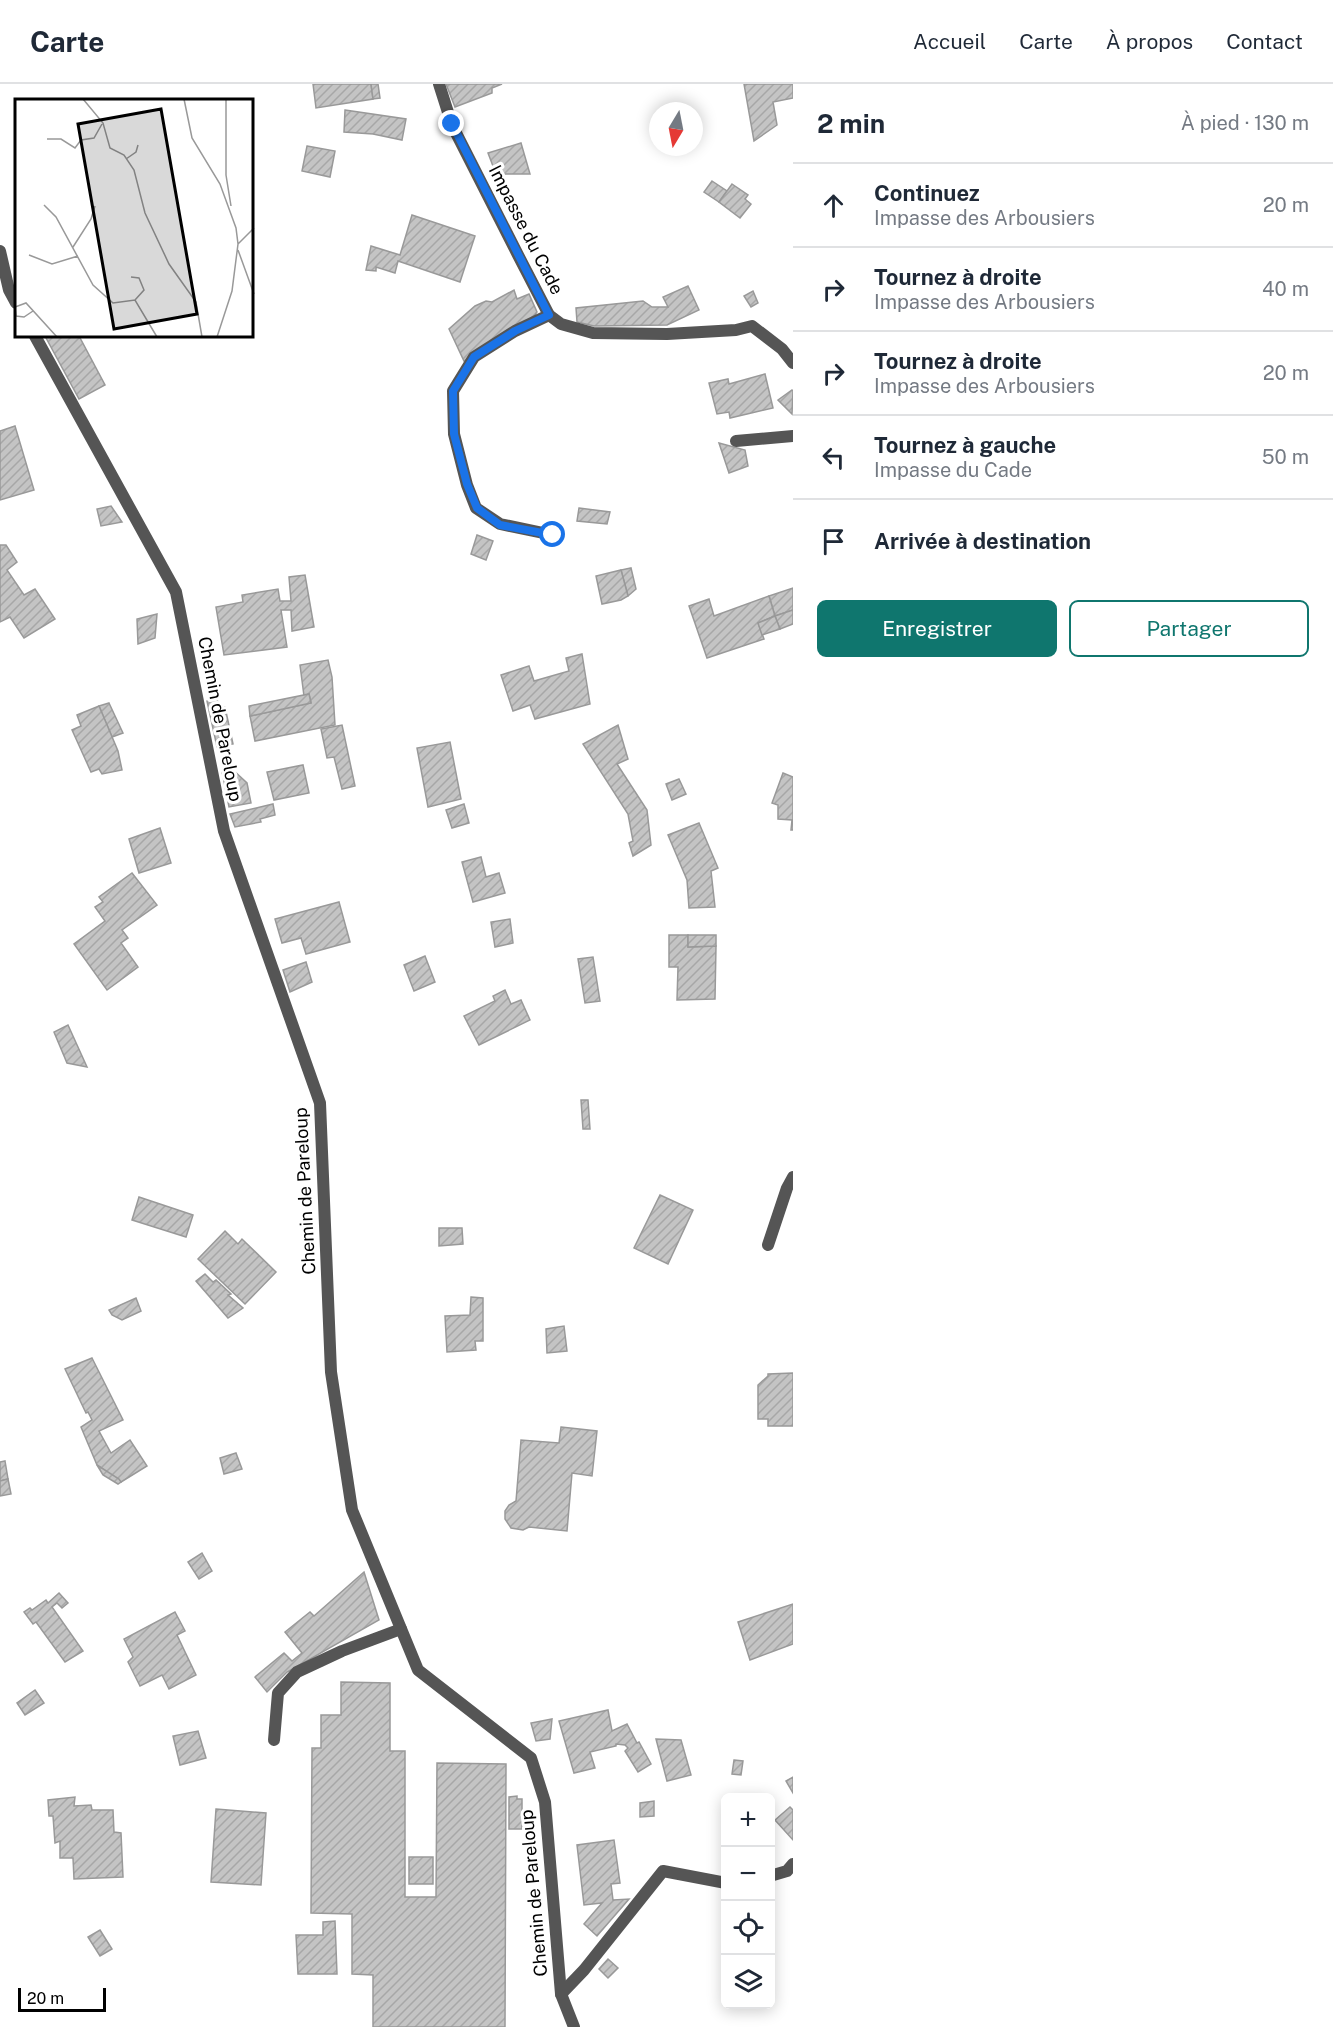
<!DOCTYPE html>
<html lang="fr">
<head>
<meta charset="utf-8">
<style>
  :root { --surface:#fff; --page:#f2f2f3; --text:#1f2937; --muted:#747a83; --line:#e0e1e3; --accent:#0f766e }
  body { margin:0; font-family:"Public Sans",sans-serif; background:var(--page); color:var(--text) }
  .controls { position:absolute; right:18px; bottom:18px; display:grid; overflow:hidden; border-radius:9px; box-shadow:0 3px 15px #0003 }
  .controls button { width:54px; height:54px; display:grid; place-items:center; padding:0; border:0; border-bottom:2px solid var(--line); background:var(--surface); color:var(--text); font:30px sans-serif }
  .compass { position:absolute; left:649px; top:18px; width:54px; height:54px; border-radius:50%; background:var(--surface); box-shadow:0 3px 15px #0003; rotate:190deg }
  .scale { position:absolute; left:18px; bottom:15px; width:88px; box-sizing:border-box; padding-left:6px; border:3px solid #000; border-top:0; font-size:16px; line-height:21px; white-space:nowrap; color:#000; -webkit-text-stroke:4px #fff; paint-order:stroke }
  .stop { position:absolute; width:18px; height:18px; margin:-14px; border:4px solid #1a73e8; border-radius:50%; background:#fff }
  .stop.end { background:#1a73e8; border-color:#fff; box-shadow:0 2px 6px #0008 }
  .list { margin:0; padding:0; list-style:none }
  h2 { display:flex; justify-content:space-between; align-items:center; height:78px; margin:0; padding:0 24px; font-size:26px }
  h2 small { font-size:20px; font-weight:400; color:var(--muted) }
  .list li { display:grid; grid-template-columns:39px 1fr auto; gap:18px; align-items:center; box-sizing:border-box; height:84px; padding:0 24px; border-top:2px solid var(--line) }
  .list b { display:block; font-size:22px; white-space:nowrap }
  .list p { margin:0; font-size:20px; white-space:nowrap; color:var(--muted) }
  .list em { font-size:20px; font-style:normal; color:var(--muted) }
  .actions { display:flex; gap:12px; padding:18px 24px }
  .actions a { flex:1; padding:14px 0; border:2px solid var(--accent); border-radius:9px; text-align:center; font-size:21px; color:var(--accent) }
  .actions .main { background:var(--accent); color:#fff }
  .icon { flex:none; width:33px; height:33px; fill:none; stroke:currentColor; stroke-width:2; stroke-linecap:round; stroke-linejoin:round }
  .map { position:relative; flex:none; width:793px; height:1943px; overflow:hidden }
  header { display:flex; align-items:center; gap:36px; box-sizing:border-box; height:84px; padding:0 30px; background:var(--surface); border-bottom:2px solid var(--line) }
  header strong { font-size:28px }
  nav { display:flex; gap:33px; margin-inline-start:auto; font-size:21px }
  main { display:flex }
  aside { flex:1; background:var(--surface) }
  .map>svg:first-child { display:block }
  .building { fill:url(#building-hatch); stroke:#999; stroke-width:1.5 }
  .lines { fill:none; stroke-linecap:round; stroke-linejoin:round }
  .service { stroke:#555; stroke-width:12 }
  .minor { stroke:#555; stroke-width:12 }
  .route { stroke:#1a73e8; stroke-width:8 }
  .labels { text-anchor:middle; stroke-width:6; stroke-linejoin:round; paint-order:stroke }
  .street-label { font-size:18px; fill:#000; stroke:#fff }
  .inset-road { fill:none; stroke:#999; stroke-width:1.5 }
  .view { fill:#000; fill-opacity:0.15; stroke:#000; stroke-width:3 }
  .inset-edge { fill:none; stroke:#000; stroke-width:3 }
</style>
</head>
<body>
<header>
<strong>Carte</strong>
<nav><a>Accueil</a><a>Carte</a><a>À propos</a><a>Contact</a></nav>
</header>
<main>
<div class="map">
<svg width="793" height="1943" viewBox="0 0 793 1943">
  <defs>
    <pattern id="building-hatch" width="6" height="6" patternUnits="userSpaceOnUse" patternTransform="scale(1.5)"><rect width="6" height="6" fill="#c4c4c4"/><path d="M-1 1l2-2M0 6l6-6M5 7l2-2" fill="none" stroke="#a7a7a7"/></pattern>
  </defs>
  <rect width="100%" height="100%" fill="#fff"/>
  <g class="building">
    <path d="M313,0H371L373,15L316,24Z"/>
    <path d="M371,0H378L380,14L373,15Z"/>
    <path d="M446,0H502L492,4V9L455,23Z"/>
    <path d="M744,0H793V14L773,18L777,41L754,57Z"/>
    <path d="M345,26L406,35L402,56L373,50L344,48Z"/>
    <path d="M521,59L530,90H496L488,69Z"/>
    <path d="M307,62L335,67L330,93L302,87Z"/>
    <path d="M712,97L727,107L719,118L704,108Z"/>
    <path d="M732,100L748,111L745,115L751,120L740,134L719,118Z"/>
    <path d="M412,131L475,152L460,198L398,177L395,189L376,183V187L366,186L371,162L400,171Z"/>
    <path d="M688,202L699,226L667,241L594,242L577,238L576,224L643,217L652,223H668L663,213Z"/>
    <path d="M514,206L517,215L529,210L537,228L535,231L497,258L495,254L464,277L449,245L475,222L486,217L492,218Z"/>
    <path d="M753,207L758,219L751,223L744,212Z"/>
    <path d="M45,252H79L105,301L79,315Z"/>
    <path d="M765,290L773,324L730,334L729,328L717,330L709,299L728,295L729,300Z"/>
    <path d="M792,306L793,307L792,330L778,316Z"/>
    <path d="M15,342L34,406L0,416V347Z"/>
    <path d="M719,359L745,366L748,382L729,389Z"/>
    <path d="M111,422L122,438L101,442L97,425Z"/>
    <path d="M579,424L610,428L607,440L577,437Z"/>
    <path d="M477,451L493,457L486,476L471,470Z"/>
    <path d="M0,461H6L17,478L7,486L24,511L35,505L55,535L24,554L10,533L0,538Z"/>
    <path d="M631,484L636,505L628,512L621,486Z"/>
    <path d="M621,486L628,512L621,516L602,520L596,492Z"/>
    <path d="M305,491L314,543L292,547L291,526H281L287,563L224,571L216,523L243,518L242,511L278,505L280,517H291L289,493Z"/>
    <path d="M793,504V526L775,532L769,512Z"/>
    <path d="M769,512L775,532L758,539L764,555L707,574L689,522L709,515L714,532Z"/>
    <path d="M793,526V540L780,545L775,532Z"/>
    <path d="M157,530L155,554L138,560L137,535Z"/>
    <path d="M775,532L780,545L762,551L758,539Z"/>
    <path d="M582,570L590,620L535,635L530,621L513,627L501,591L529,582L534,597L569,587L566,574Z"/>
    <path d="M328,576L332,593L335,641L255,657L250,632L311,619L309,610L304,612L300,581Z"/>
    <path d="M309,610L311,619L250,632L249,622Z"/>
    <path d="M217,615L219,624L225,623L233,660L217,663L207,617Z"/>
    <path d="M109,619L123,649L112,653L99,622Z"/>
    <path d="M99,622L118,667L122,686L102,690L99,685L91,688L72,646L81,642L77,631Z"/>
    <path d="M342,641L355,702L342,705L334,673L327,674L321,645Z"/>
    <path d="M618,641L628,675L617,680L647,726L651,761L633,772L629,759L633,757L628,730L583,660Z"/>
    <path d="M450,658L461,715L428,723L417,664Z"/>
    <path d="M303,681L309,709L274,716L267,688Z"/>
    <path d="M232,685L247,699L251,719L229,723L222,687Z"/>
    <path d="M783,689L793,693V746H791L792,736L778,735V721L772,719Z"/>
    <path d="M679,695L686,710L672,716L666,700Z"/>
    <path d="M273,720L275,731L260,735L261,738L235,743L230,730Z"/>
    <path d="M464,720L469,739L452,744L446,726Z"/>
    <path d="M699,739L718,784L711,787L715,823L689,824L687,796L668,751Z"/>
    <path d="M160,744L171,779L139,789L129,755Z"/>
    <path d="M481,773L486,793L499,789L505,809L473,818L462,778Z"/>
    <path d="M132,789L157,821L122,846L128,854L121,859L138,883L107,906L74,860L105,837L95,823L103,818L99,813Z"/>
    <path d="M339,818L350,858L306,870L301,854L282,859L275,835Z"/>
    <path d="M510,835L513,859L495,863L491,838Z"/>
    <path d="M669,851H688V863L716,862L715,915L677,916L678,883H669Z"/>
    <path d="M688,851H716V862L688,863Z"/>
    <path d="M425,872L435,898L414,907L404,881Z"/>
    <path d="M593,873L600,917L585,919L578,875Z"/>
    <path d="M306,878L312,898L290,908L283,886Z"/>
    <path d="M505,906L511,920L521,916L530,936L479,961L464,932L495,917L493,912Z"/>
    <path d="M68,941L87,983L67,979L54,948Z"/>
    <path d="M581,1016H588L590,1045H583Z"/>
    <path d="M660,1111L693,1126L668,1180L634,1164Z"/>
    <path d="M139,1113L193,1131L186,1153L132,1136Z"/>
    <path d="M439,1144H462L463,1160L439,1162Z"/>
    <path d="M225,1147L238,1160L242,1155L276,1188L245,1220L198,1175Z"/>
    <path d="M205,1190L213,1198L216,1196L231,1210L228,1211L243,1224L228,1234L196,1197Z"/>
    <path d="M471,1213L483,1214V1257H475L476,1266L447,1268L445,1232L470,1231Z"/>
    <path d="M136,1214L141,1227L122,1236L112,1231L109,1226Z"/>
    <path d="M564,1242L567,1267L547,1269L546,1245Z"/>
    <path d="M92,1274L123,1336L99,1347L111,1369L130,1356L147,1382L121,1398L97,1381L81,1343L92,1336L88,1328L86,1329L65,1285Z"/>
    <path d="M793,1289V1342H768V1335H758V1301L768,1292V1290Z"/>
    <path d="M561,1343L597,1347L592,1392L572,1389L567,1447L529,1443L523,1446L511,1444L505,1435V1427L509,1421L516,1417L521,1356L559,1359Z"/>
    <path d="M236,1369L242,1385L224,1390L220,1374Z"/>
    <path d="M5,1377L8,1395L0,1397V1378Z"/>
    <path d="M97,1381L119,1395L121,1398L118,1400L103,1391Z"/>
    <path d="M8,1395L11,1410L0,1412V1397Z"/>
    <path d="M202,1469L212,1487L199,1495L188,1478Z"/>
    <path d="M364,1488L379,1536L287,1588L267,1608L255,1593L284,1569L292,1577L302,1569L285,1548L310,1528L314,1532Z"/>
    <path d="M59,1509L68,1519L62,1524L57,1519L52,1523L83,1567L65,1578L36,1538L33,1540L24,1528L30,1524L32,1526L46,1516L48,1519Z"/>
    <path d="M793,1520V1560L750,1576L738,1538Z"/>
    <path d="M175,1528L185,1547L177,1551L196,1591L169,1605L162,1591L140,1602L128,1578L133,1573L124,1555Z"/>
    <path d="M341,1598L390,1599V1667H405V1813H436L437,1679L506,1680L505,1943H373V1891L352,1890V1830L311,1829L312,1664H321V1631H341Z"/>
    <path d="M35,1606L44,1619L25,1631L17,1619Z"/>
    <path d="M608,1626L612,1647L627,1640L637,1659L639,1658L651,1680L638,1688L625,1667L628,1664L625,1661L616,1660V1662L590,1668L595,1684L574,1689L559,1637Z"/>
    <path d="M552,1635L550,1655L536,1657L531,1639Z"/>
    <path d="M198,1647L206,1674L180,1681L173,1652Z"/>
    <path d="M656,1655L681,1656L691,1691L667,1697Z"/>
    <path d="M734,1676L743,1677L741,1691L732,1690Z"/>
    <path d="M793,1693V1709L786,1697Z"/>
    <path d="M517,1712V1715H522V1745H509V1713Z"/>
    <path d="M75,1713L74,1722L91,1721L92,1726H113L114,1748L121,1749L123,1793L74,1795L73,1774H60V1757L55,1759L53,1732H49L48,1716Z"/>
    <path d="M654,1717V1732L640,1733V1719Z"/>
    <path d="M790,1723L793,1726V1756L775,1736Z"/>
    <path d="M216,1725L266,1729L261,1801L211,1798Z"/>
    <path d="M614,1756L620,1799L611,1800L613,1816L629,1815L597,1852L584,1840L602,1819L584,1821L577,1761Z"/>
    <rect x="409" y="1773" width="24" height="27"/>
    <path d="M335,1837L337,1890H298L296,1851H323V1838Z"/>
    <path d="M100,1846L112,1865L100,1872L88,1853Z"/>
    <path d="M608,1875L618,1884L608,1894L599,1885Z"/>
  </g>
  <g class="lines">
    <path class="service" d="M736,357L793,352"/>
    <g class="minor">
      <path d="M439,0L452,41L518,171L549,231L561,240L593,249L667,250L736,246L752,242L782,265L793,279"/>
      <path d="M0,167L9,206L16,219"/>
      <path d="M549,231L515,247L474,273L453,307L454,350L467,401L476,424L500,440L553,451"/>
      <path d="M35,252L176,508L224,747L320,1019L331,1288L352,1426L418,1586L531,1674L545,1718L561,1910L574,1943"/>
      <path d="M768,1161L787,1104L793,1093"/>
      <path d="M274,1656L278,1609L297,1588L342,1567L401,1545"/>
      <path d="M770,1792L787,1787L793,1780"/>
      <path d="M561,1910L584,1886L663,1787L726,1799"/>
    </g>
  </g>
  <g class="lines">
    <path class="route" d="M452,40L549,231L515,247L474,273L453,307L454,350L467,400L477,424L500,441L553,451"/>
  </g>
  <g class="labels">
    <g class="street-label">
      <text transform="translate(526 146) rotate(63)" y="6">Impasse du Cade</text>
      <text transform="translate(220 635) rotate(79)" y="6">Chemin de Pareloup</text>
      <text transform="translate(305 1107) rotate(-93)" y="6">Chemin de Pareloup</text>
      <text transform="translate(534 1809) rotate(-95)" y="6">Chemin de Pareloup</text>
    </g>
  </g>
  <g transform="translate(15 15)">
    <rect width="238" height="238" fill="#fff"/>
    <path class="inset-road" d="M68,0L88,24L95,49L109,56L119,71L130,114L154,165L181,203L187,238M169,0L177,39L205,85L221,129L223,145L217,192L202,238M211,0V76L216,107M32,40H46L60,49L66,41L79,39L87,25M111,60L121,53L123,46M29,106L41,118L78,186L98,204L120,201L142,238M223,145L239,129M58,148L76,120L80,107M223,151L239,195M14,156L37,165L63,157M116,178L124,179L129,191L120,201M18,212L9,218L1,217L0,208L11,204L42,238"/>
    <path class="view" d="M146,10L182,215L99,230L63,25Z"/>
    <rect width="238" height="238" class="inset-edge"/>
  </g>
</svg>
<div class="controls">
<button>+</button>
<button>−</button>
<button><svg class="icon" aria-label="locate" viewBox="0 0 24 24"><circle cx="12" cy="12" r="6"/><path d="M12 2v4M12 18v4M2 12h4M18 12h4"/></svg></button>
<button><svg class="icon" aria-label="layers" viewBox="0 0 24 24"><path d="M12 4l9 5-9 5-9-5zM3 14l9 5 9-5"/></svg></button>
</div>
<svg class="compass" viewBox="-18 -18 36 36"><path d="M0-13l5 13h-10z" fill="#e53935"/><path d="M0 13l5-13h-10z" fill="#747a83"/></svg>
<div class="scale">20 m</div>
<div class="stop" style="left:553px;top:451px"></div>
<div class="stop end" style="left:452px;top:40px"></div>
</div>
<aside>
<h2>2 min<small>À pied · 130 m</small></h2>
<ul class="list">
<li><svg class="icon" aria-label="ahead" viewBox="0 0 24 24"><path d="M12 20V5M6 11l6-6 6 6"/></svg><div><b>Continuez</b><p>Impasse des Arbousiers</p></div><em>20 m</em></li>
<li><svg class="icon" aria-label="right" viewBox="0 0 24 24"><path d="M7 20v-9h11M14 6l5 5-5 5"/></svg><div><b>Tournez à droite</b><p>Impasse des Arbousiers</p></div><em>40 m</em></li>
<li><svg class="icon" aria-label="right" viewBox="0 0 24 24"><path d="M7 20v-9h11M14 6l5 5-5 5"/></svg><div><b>Tournez à droite</b><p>Impasse des Arbousiers</p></div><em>20 m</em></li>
<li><svg class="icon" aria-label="left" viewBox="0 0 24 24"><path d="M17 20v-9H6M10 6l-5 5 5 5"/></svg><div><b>Tournez à gauche</b><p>Impasse du Cade</p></div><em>50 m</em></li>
<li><svg class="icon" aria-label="arrive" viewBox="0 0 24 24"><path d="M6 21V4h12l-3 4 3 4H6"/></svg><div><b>Arrivée à destination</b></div></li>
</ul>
<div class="actions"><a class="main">Enregistrer</a><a>Partager</a></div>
</aside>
</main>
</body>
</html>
